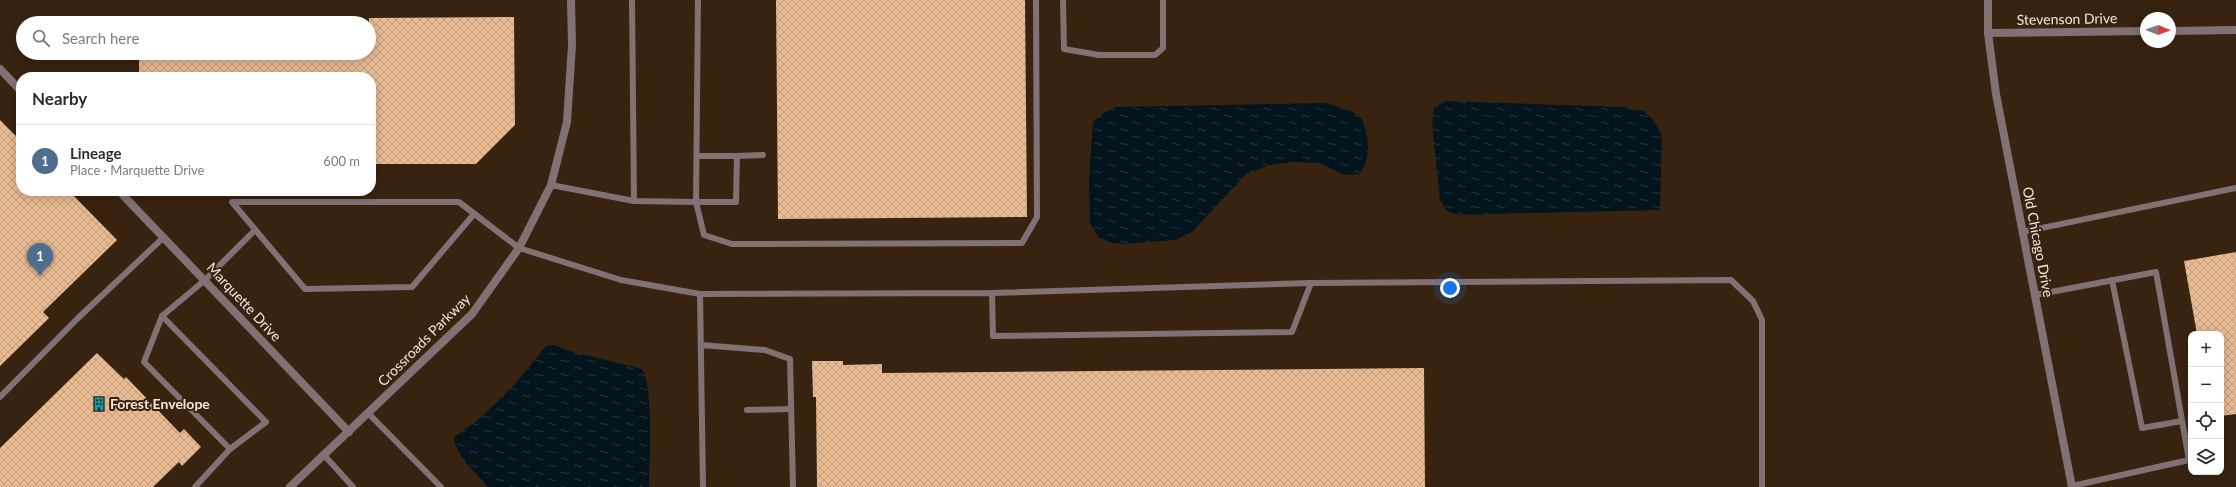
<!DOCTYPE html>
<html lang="en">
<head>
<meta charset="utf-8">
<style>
  :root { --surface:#fff; --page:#f2f2f3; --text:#2b2b33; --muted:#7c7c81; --line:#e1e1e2; --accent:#4f6d8c }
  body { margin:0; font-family:Lato,sans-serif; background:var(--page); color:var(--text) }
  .controls { position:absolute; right:12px; bottom:12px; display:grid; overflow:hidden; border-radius:8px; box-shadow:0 2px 10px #0003 }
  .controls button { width:36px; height:36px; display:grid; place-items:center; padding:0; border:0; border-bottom:1px solid var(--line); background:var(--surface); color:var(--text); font:20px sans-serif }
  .compass { position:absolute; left:2140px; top:12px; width:36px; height:36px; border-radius:50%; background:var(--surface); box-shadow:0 2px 10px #0003; rotate:91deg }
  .you { position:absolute; left:1450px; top:288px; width:14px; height:14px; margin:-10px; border:3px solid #fff; border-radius:50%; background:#1a73e8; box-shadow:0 0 0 6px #1a73e833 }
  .badge { display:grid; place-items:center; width:26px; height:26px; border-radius:50%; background:var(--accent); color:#fff; font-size:13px; font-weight:700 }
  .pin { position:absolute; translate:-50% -33px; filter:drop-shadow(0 1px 2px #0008) }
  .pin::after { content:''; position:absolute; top:21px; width:14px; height:12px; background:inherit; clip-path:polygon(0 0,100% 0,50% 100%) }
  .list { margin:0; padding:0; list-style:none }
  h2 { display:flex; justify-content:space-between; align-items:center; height:52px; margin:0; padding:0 16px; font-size:17px }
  h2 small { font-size:13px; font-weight:400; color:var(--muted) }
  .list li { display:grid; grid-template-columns:26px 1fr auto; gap:12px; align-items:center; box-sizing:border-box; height:72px; padding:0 16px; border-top:1px solid var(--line) }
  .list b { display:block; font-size:15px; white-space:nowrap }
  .list p { margin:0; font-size:13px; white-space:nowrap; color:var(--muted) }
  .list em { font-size:13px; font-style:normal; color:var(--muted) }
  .icon { flex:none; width:22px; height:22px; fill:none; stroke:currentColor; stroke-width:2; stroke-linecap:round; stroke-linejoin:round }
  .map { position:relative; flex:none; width:2236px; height:487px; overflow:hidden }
  .search { position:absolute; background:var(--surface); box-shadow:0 2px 10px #0003; left:16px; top:16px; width:360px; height:44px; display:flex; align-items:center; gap:10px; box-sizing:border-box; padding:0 14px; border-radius:22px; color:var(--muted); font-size:15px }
  .panel { position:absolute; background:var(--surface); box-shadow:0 2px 10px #0003; left:16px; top:72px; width:360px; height:124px; border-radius:16px }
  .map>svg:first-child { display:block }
  .water { fill:url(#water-ripples) }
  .building { fill:url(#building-cross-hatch) }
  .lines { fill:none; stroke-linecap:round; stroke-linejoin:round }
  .service { stroke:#817174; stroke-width:6 }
  .minor { stroke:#817174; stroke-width:8 }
  .tertiary { stroke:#817174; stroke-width:8 }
  .labels { text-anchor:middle; stroke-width:4; stroke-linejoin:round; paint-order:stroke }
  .street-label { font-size:14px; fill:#f4e6db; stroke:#382310 }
  .poi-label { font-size:14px; font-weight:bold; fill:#f4e6db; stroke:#382310; text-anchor:start }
</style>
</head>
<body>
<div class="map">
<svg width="2236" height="487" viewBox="0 0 2236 487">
  <defs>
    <pattern id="water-ripples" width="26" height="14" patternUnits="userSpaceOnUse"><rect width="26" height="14" fill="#03141c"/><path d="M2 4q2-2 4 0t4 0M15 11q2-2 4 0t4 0" fill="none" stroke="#28363c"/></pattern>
    <pattern id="building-cross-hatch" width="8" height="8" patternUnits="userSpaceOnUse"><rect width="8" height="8" fill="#e7ba92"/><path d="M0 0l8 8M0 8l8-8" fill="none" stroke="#c09d7e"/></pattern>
  </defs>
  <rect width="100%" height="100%" fill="#382310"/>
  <g class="water">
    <path d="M1446,101L1624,107L1644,111L1655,122L1662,136L1660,210L1458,215L1447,211L1440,200L1432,125L1434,108Z"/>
    <path d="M1326,103L1349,110L1361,117C1369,137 1372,155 1360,174L1344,175L1320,163L1293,162L1270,165L1246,174L1192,232L1176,240L1123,244L1109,242L1098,237L1090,223L1089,179L1093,122L1102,114L1116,107Z"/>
    <path d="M554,345L569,351L642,369C654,387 649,463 649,487H488C477,474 455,455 454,437L477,421L514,385L546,346Z"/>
  </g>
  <g class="building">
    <path d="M776,0H1025L1027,217L778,219Z"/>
    <path d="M514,17L515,125L476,164H371V77H139V53H369V18Z"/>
    <path d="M0,120L21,141V191H69L117,240L43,312L49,318L0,366Z"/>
    <path d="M2236,252V414L2221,416V334H2197L2184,261Z"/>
    <path d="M97,353L124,379L126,377L180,433L184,429L201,447L182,466L179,462L153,487H0V448Z"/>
    <path d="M812,361H843V365L882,364V373L1424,368L1425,487H817L816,397H813Z"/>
  </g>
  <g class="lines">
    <g class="service">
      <path d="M632,0L634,201"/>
      <path d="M1063,0L1064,49L1099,55H1155L1163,48V0"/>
      <path d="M697,156H737L736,202H696L698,0"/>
      <path d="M737,156L763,155"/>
      <path d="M551,185L634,201L696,202L704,235L732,244L1022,243L1037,217L1036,0"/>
      <path d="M474,214L412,287L305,289L232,202H459L519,248L621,280L700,294L703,487"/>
      <path d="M2022,232L2236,188"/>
      <path d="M2112,280L2142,428L2182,421"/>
      <path d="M1311,283L1731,280L1753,301L1762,320V487"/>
      <path d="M700,294L992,293L1311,283L1292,332L993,336L992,293"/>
      <path d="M2035,295L2156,272L2189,460L2072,486"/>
      <path d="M162,316L266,422L230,449"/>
      <path d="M701,345L765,350L790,359L793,487"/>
      <path d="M0,397L77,319L164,237"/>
      <path d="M747,410L791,409"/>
      <path d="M368,413L441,487"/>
      <path d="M324,455L353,487"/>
      <path d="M195,487L230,449L144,362L162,316L205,280L255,230"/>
    </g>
    <g class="minor">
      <path d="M1988,0V33L1996,94L2072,487"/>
      <path d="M2170,31L2236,30"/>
      <path d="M1988,33L2146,31"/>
      <path d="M0,69L21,91"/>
      <path d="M119,191L349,432"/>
    </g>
    <path class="tertiary" d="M290,487L472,314L519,248L551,185L567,122L572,45L571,0"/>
  </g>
  <defs>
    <g id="building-bare" transform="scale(1.08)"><path d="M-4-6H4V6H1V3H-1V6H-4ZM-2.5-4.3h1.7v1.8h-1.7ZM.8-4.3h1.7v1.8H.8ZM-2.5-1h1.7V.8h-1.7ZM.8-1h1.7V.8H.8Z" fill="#0f9aa8" stroke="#382310" stroke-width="2.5" paint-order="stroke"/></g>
  </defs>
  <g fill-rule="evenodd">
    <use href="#building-bare" x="99" y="404"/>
  </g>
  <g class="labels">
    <g class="street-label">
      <text transform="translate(2067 19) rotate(-1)" y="5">Stevenson Drive</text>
      <text transform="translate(2038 242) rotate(79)" y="5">Old Chicago Drive</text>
      <text transform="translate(244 302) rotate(47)" y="5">Marquette Drive</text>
      <text transform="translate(424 340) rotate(-45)" y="5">Crossroads Parkway</text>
    </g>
    <g class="poi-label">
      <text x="110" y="409">Forest Envelope</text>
    </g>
  </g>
</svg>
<div class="controls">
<button>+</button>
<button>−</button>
<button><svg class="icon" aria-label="locate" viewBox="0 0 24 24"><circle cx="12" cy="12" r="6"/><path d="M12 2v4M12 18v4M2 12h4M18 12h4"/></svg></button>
<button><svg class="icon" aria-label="layers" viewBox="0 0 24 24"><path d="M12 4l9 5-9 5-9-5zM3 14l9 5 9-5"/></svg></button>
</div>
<svg class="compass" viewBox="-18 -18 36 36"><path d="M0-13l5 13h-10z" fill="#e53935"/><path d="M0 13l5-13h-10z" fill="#7c7c81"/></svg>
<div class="you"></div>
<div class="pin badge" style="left:40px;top:276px">1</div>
<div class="search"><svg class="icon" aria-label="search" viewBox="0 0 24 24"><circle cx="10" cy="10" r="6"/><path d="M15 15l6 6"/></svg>Search here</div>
<section class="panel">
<h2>Nearby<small></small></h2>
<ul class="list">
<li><span class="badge">1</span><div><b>Lineage</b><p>Place · Marquette Drive</p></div><em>600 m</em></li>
</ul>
</section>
</div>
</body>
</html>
